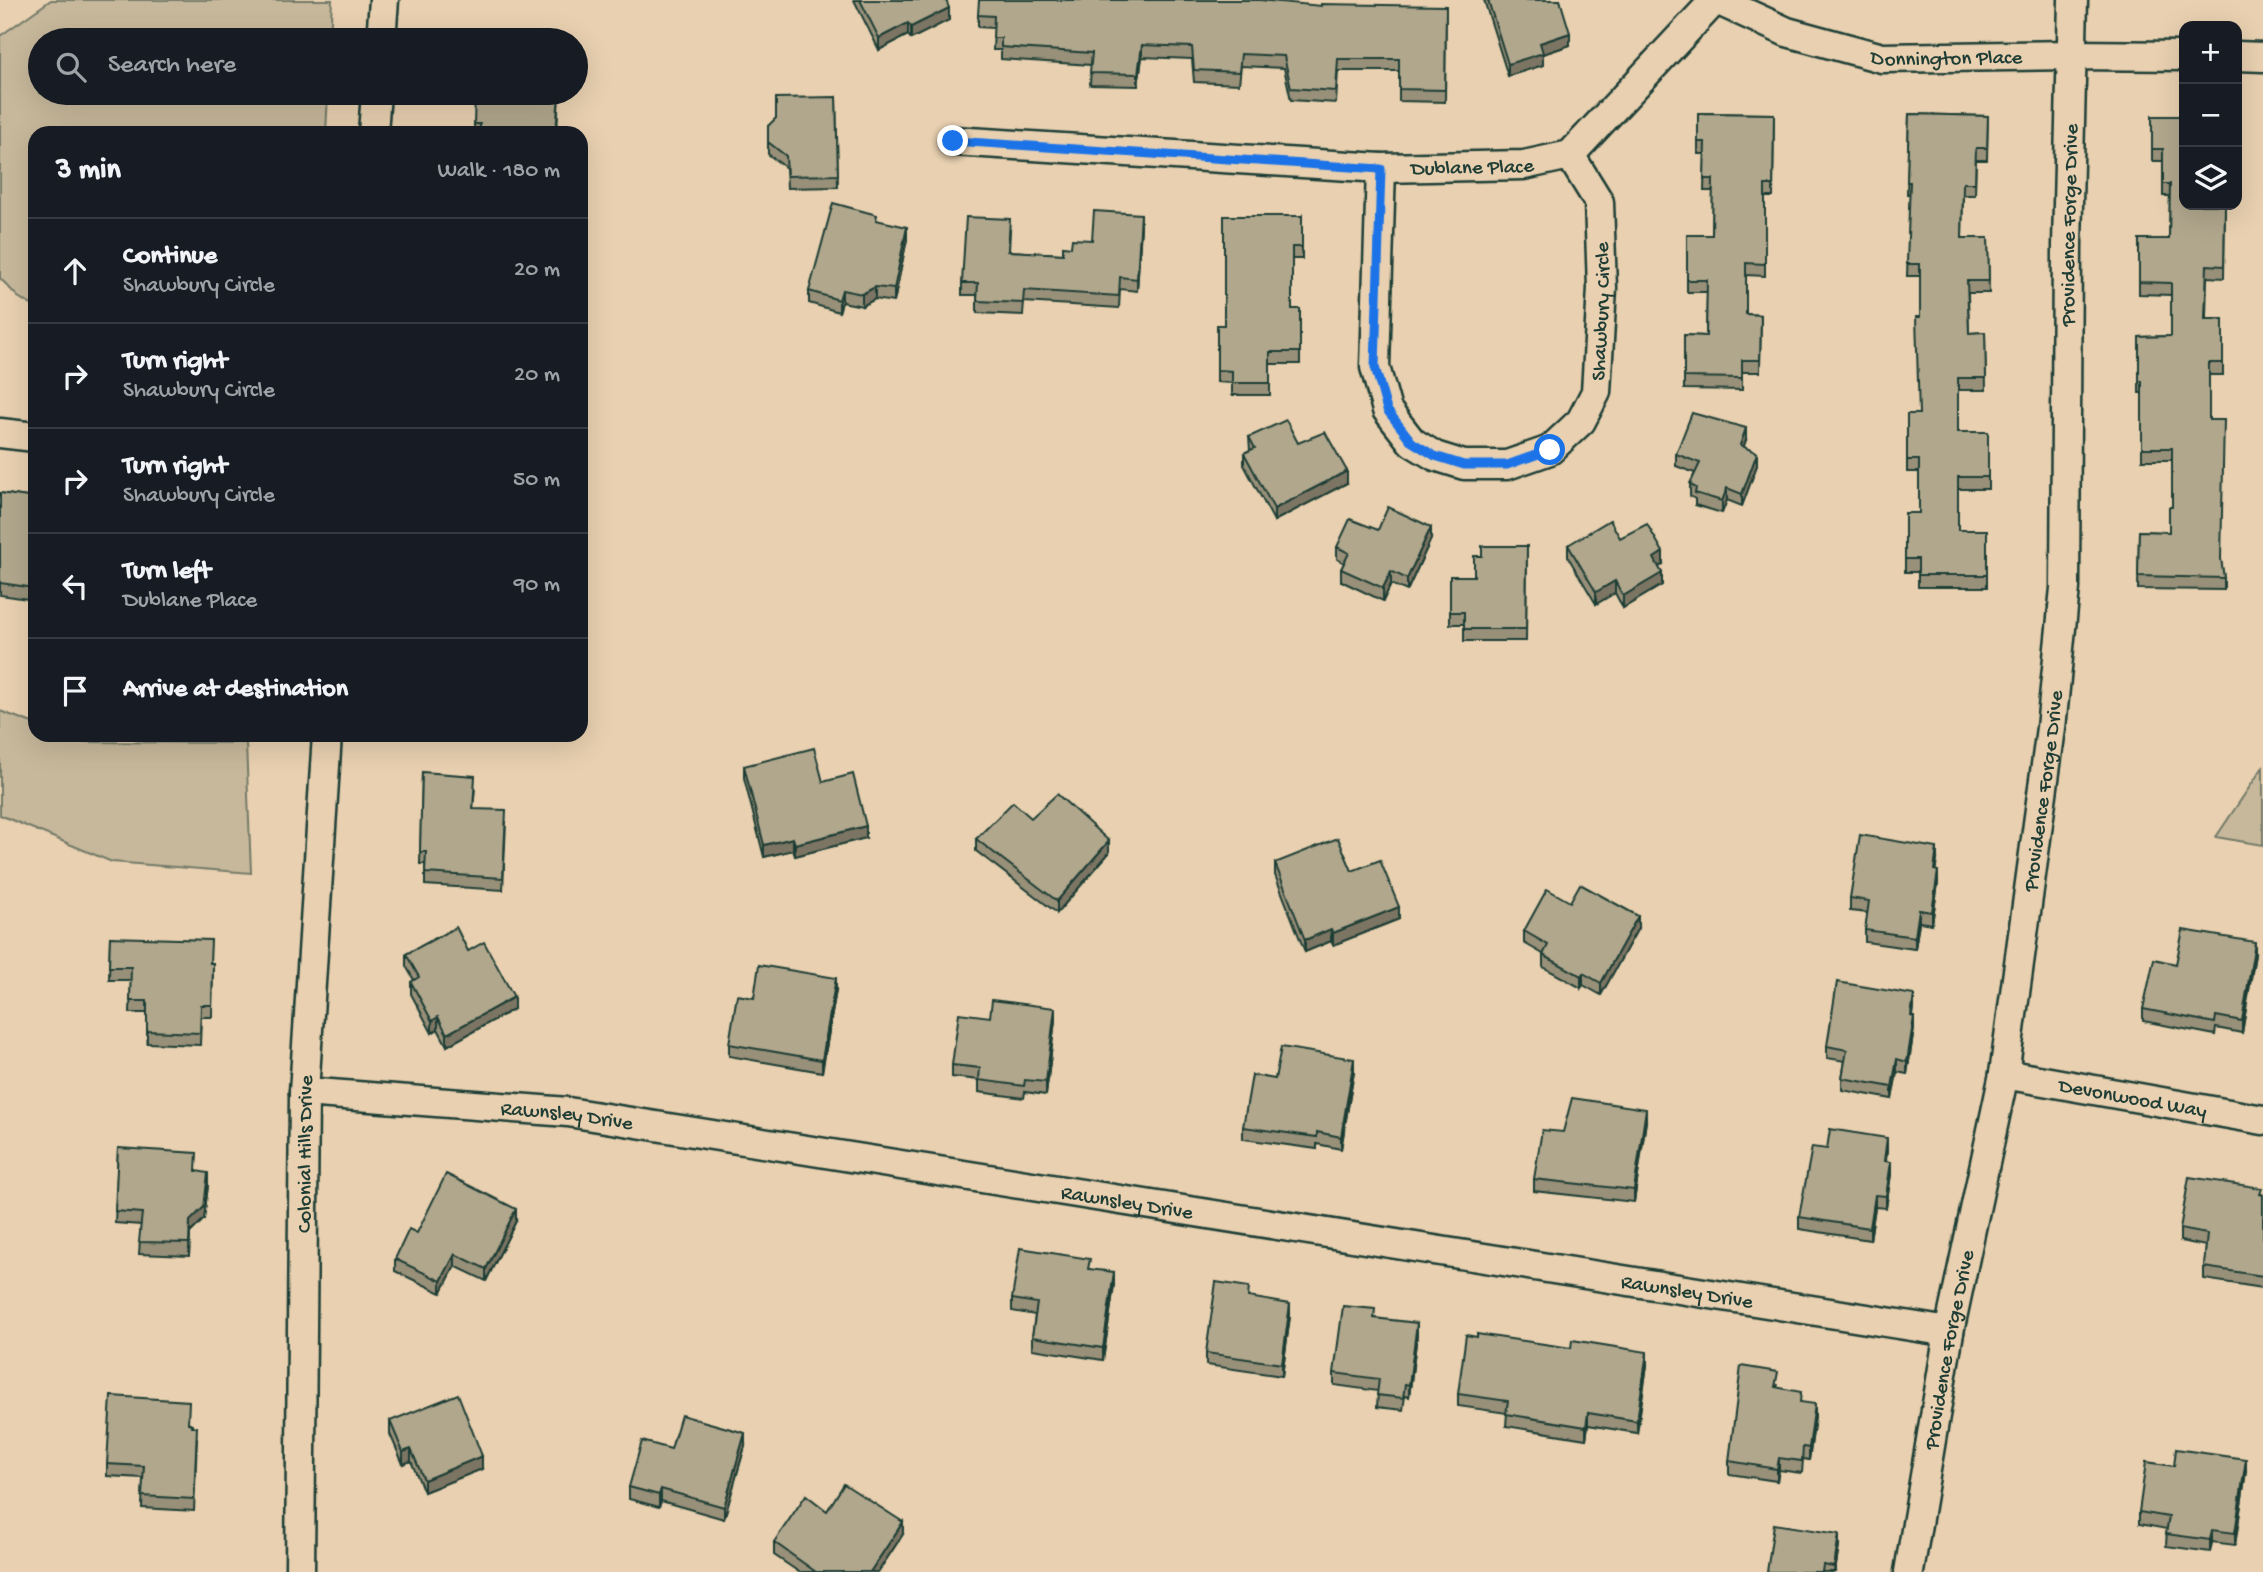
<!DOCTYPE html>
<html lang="en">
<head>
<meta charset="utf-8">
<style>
  :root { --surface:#171b24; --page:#20242c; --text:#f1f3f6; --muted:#9ea1a6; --line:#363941 }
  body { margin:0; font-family:"Gochi Hand",sans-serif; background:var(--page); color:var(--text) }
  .controls { position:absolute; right:21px; top:21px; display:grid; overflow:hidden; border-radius:14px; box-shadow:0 7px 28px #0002 }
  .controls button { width:63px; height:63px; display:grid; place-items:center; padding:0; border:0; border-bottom:2px solid var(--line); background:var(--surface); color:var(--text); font:35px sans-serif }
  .stop { position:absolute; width:21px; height:21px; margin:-16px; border:5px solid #1a73e8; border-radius:50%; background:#fff }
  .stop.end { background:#1a73e8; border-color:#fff; box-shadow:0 2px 7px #0008 }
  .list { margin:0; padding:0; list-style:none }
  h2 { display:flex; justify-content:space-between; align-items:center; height:91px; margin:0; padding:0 28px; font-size:30px }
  h2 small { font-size:23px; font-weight:400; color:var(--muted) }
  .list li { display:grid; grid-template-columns:46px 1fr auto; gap:21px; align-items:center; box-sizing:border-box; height:105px; padding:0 28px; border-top:2px solid var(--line) }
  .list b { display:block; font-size:26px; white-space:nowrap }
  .list p { margin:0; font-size:23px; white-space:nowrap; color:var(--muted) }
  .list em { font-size:23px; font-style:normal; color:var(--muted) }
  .icon { flex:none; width:38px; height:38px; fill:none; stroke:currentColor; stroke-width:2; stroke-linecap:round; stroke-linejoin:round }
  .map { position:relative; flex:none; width:2263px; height:1572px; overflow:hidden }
  .search { position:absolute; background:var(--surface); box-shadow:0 7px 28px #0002; left:28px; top:28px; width:560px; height:77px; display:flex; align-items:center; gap:18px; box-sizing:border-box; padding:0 24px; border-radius:38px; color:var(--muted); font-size:26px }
  .panel { position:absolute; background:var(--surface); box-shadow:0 7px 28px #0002; left:28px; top:126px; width:560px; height:616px; border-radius:21px }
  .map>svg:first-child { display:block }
  .green { fill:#c7b89b; stroke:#737a68; stroke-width:2 }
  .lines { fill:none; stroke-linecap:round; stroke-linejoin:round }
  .minor-casing { stroke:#1f3d34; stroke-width:33 }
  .minor { stroke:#e8d0b0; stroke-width:28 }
  .wall { fill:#989079; stroke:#1f3d34; stroke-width:2 }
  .shaded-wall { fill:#7c7563; stroke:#1f3d34; stroke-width:2 }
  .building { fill:#b1a78d; stroke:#1f3d34; stroke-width:2 }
  .route { stroke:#1a73e8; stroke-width:9 }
  .labels { text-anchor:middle; stroke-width:7; stroke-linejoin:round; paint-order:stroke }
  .street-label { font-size:21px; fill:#1f3d34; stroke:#e8d0b0 }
</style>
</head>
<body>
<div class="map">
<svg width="2263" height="1572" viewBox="0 0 2263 1572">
  <rect width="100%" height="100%" fill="#e8d0b0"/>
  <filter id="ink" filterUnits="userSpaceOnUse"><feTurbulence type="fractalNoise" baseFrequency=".0143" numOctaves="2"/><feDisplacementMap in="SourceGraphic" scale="14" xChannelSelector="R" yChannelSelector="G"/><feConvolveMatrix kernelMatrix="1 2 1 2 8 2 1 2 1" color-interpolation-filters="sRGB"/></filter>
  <g filter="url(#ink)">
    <g class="green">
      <path d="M51,0H332L330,40H40V93H328L326,133H35V307L18,297L0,278V36Z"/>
      <path d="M0,711L35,724V735H64L82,742L246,743L251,873L112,862L0,815Z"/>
      <path d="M2263,767V845L2216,837Z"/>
    </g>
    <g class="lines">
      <g class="minor-casing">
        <g id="minor">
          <path id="s1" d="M1717,0L1787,32L1882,58L2071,55L2184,56"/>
          <path d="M381,40L384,0"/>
          <path d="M2237,56L2263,57"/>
          <path d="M373,133L376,93"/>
          <path id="s2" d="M953,141L1381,168L1524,165L1570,155L1715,0"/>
          <path id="s3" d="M1381,168L1375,367L1387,410L1412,442L1435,456L1464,465H1507L1550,450L1581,421L1596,392L1602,288L1599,202L1570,155"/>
          <path d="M0,433L35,437"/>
          <path id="s4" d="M2004,1074L2263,1120"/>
          <path id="s5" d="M304,1092L568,1112L1949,1332"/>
          <path id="s6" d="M300,1572L304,1092L327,735"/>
          <path id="s7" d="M1909,1572L1949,1332L2004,1074L2051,728L2065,588L2067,245L2073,0"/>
        </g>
      </g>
      <use href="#minor" class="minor"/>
    </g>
    <g class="wall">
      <path d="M854,0H946L949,20L911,39L908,35L879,50Z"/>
      <path d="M1484,0H1560L1570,45L1543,54V65L1508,76Z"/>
      <path d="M1321,6H1446L1445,102L1399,101V71H1338L1336,103L1291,100L1284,68L1241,66L1239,84L1194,82L1192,59L1142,57L1138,86L1090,85L1091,65L1001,59V50H993L994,28L978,27V15Z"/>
      <path d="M559,93L557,133H474V124Z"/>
      <path d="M836,97L838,187L787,188L786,168L768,154V126Z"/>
      <path d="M1698,113L1774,114L1773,197H1765V276L1746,275V314L1761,315L1760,372H1742V390L1684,389V335L1706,336L1707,292H1687V235H1712L1713,191H1704L1705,154H1698Z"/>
      <path d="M1909,114L1988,116L1987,160H1976L1975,195H1963L1962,238H1988L1989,293H1968L1969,333L1985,332L1986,390H1958V432H1988V489H1958V530H1987V587H1918V572H1905V513H1919V472H1907V414H1919L1920,317V276H1907L1910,194H1907Z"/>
      <path d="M2152,116L2225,205L2224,278L2207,277L2206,319H2223V375H2209V420L2221,560L2224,578V590L2138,589L2139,531L2169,532L2172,507V460H2142V393H2139V337L2171,336V295L2139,294V239H2169L2170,196H2163V161H2152Z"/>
      <path d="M1302,216V259H1292V309H1300V364H1270V395H1232V383L1217,382V325H1224Z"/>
      <path d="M877,220L907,239L894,302L875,299L862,306L842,302L839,312L809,303V291Z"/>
      <path d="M1141,226L1137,291L1120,289L1119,308L1024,302L1023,315L977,313V295H962V283L1010,231L1009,251L1063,254L1071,247Z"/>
      <path d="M1249,437L1298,443L1347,483L1274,521L1244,465V453L1250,450Z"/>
      <path d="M1746,440L1743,447L1757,465L1742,506L1727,500L1722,513L1695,505V499L1690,496V484L1695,473L1676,466V454Z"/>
      <path d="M0,493L35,498V600L0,595Z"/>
      <path d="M1378,530L1431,539L1407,591L1391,584L1383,601L1341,581V569L1344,563L1337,559V547Z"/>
      <path d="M1620,538L1663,564L1659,567L1662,585L1623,608L1615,593L1596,604L1568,557V545Z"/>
      <path d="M1527,546L1526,641H1464V624H1450V576H1474L1482,556Z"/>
      <path d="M744,766L823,782L866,838L795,856L793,850L764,857L744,778Z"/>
      <path d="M422,772L475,788L473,809L506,822L503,890L425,885V864H420Z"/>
      <path d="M1031,818L1109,853L1057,913L976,851V839Z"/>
      <path d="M1937,860L1935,870L1938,883L1932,924L1919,922L1915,949L1865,942V930L1868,913L1850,911V898Z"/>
      <path d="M1275,863L1352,871L1399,919L1333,945L1331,941L1305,952L1275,875Z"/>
      <path d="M1570,902L1638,928L1601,995L1583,985L1581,988L1543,967V954L1524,943V931Z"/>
      <path d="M110,937L213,963L212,1017H201L200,1045L147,1043V1013H130L131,980H109Z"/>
      <path d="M468,951L514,1009L447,1046L438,1029L432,1033L411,994V982L414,980L406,966V954Z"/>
      <path d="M2255,954L2242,1033L2216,1028L2215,1035L2143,1021V1009L2176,964Z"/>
      <path d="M836,990L822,1072L729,1056V1044L754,998Z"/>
      <path d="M1914,1007L1913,1017L1914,1029L1907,1074L1897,1072L1892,1099L1842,1090V1078L1845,1061L1827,1058V1046Z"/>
      <path d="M990,1017L1055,1020L1046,1095L1025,1092L1024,1098L979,1092V1080L952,1077V1065Z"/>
      <path d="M1354,1072L1341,1149L1317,1144V1149L1243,1139V1127L1275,1079Z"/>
      <path d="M1646,1121L1634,1202L1534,1191V1179L1563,1132Z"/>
      <path d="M118,1148L197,1171L208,1185L204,1219L190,1233L189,1256L139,1254L141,1225L115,1223Z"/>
      <path d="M1827,1149L1887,1150L1886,1162L1891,1174L1886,1208L1875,1207L1870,1240L1799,1229V1217Z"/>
      <path d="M2262,1194L2263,1195V1288L2204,1279V1267L2206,1246L2180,1241V1229Z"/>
      <path d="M516,1221L486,1281L455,1266L441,1293L395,1271V1259L417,1233Z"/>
      <path d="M1090,1269L1114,1285L1103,1360L1032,1349V1337L1035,1315L1012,1311V1299Z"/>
      <path d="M1249,1298L1290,1316L1282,1376L1206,1365V1353Z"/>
      <path d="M1375,1318L1417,1335L1409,1397L1405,1396L1403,1410L1377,1407L1378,1391L1334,1385V1373Z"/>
      <path d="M1647,1365L1637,1433L1588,1425L1586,1439L1506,1426L1507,1413L1458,1406V1394Z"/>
      <path d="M1778,1384L1777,1388L1801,1402L1815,1417L1809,1460L1803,1459L1802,1473L1779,1470L1777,1481L1729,1474V1461Z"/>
      <path d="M390,1421L482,1469L424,1492L411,1461L403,1464L390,1434Z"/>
      <path d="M189,1423L197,1439L194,1511L142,1508L143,1478L107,1476V1464Z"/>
      <path d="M745,1446L724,1519L661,1501L659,1507L629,1499V1487Z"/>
      <path d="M2174,1466L2246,1471L2235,1545L2212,1542L2210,1552L2166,1546L2167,1529L2139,1524V1512Z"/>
      <path d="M827,1511L903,1534L878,1572H799L774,1555V1542Z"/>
      <path d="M1839,1546L1835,1572H1767Z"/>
    </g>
    <g class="shaded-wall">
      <path d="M949,8V20L911,39V27Z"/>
      <path d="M908,23V35L879,50V38Z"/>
      <path d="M1570,33V45L1543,54V65L1508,76V64L1540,43Z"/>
      <path d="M1142,45V57L1138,86V74Z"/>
      <path d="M1141,214V226L1137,291V279Z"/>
      <path d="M907,227V239L894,302V289Z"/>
      <path d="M875,287V299L862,306V294Z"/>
      <path d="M842,290V302L839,312V300Z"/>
      <path d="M1746,428V440L1740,457V445Z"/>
      <path d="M1757,453V465L1742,506V494Z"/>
      <path d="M1347,471V483L1274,521V509Z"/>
      <path d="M1727,488V500L1722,513V501Z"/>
      <path d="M1431,527V539L1407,591V579Z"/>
      <path d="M1663,552V564L1654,570V558Z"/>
      <path d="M1391,571V584L1383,601V588Z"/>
      <path d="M1662,573V585L1623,608V596Z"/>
      <path d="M1615,581V593L1596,604V592Z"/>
      <path d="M866,826V838L795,856V844Z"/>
      <path d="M793,838V850L764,857V845Z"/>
      <path d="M1109,841V853L1057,913V901Z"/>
      <path d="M1937,848V860L1934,882V870Z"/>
      <path d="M1938,871V883L1932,924V912Z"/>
      <path d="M1399,907V919L1333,945V933Z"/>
      <path d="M1919,910V922L1915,949V937Z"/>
      <path d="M1638,916V928L1601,995V983Z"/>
      <path d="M1331,929V941L1305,952V940Z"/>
      <path d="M2255,942V954L2242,1033V1021Z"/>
      <path d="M1583,973V985L1581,988V976Z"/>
      <path d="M836,978V990L822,1072V1060Z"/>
      <path d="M1914,995V1007L1911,1028V1016Z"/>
      <path d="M514,997V1009L447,1046V1034Z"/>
      <path d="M1055,1008V1020L1046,1095V1082Z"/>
      <path d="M438,1017V1029L432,1033V1021Z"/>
      <path d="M1914,1017V1029L1907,1074V1062Z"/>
      <path d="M1354,1059V1072L1341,1149V1137Z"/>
      <path d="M1897,1059V1072L1892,1099V1087Z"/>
      <path d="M1646,1109V1121L1634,1202V1190Z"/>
      <path d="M1887,1138V1150L1884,1173V1161Z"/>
      <path d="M1891,1162V1174L1886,1208V1196Z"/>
      <path d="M208,1173V1185L204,1219L190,1233L189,1256L190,1221Z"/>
      <path d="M1875,1195V1207L1870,1240V1228Z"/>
      <path d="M516,1209V1221L486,1281V1269Z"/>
      <path d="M455,1254V1266L441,1293V1281Z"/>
      <path d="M1114,1272V1285L1103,1360V1348Z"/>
      <path d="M1290,1304V1316L1282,1376V1364Z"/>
      <path d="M1417,1323V1335L1409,1397V1385Z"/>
      <path d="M1647,1352V1365L1637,1433V1421Z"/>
      <path d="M1815,1404V1417L1809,1460V1448Z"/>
      <path d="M1588,1413V1425L1586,1439V1427Z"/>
      <path d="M745,1433V1446L724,1519V1507Z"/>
      <path d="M411,1449V1461L403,1464V1452Z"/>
      <path d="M482,1456V1469L424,1492V1480Z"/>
      <path d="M1779,1458V1470L1777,1481V1469Z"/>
      <path d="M2246,1459V1471L2235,1545V1533Z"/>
      <path d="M661,1489V1501L659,1507V1495Z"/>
      <path d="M903,1522V1534L878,1572H870Z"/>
      <path d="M2212,1530V1542L2210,1552V1540Z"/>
      <path d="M1839,1534V1546L1835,1572H1834Z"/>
    </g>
    <g class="building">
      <path d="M860,0H946L949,8L911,27L908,23L879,38Z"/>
      <path d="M979,0H1260L1321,6V4L1446,6L1445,90L1399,89V59H1338L1336,91L1291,88L1284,56L1241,54L1239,72L1194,70L1192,47L1142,45L1138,74L1090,73L1092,53L1001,47V38H993L994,16L978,15Z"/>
      <path d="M1488,0H1560L1570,33L1540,43L1543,53L1508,64Z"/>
      <path d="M475,93H559L556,133H480V124H474Z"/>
      <path d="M836,97L838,175L787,176L786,156L768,142V126L776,118V98Z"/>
      <path d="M1698,113L1774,114L1773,185H1765V264L1746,263V314L1761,315L1760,360H1742V378L1684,377V335L1706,336L1707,280H1687V235H1712L1713,179H1704L1705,142H1698Z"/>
      <path d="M1909,114L1988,116L1987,148H1976L1975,183H1963L1962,238H1988L1989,281H1967L1969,333L1985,332L1986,378H1958V432H1988V477H1958V530H1987V575H1918V559H1905V513H1919V460H1907V414H1919L1916,317H1920V264H1907L1910,182H1907Z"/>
      <path d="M2152,116H2184V205H2225L2224,266L2207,265L2205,319H2223V363H2209V420H2224L2221,559L2224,578L2138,576L2139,531L2169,532V507H2172V448H2142V381H2139V337L2171,336V283L2139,282V239H2169L2170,184H2163V149H2152Z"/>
      <path d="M833,203L877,215L876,220L907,227L894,289L875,287L862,294L842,290L839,300L809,291Z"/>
      <path d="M1094,211L1141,214L1137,279L1120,277L1119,296L1024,290L1023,303L977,301L978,283H962L966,217L1010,219L1008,251L1063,254V246L1071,247L1072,239L1092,240Z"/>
      <path d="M1224,216H1302V247H1292V309H1300V352H1270V383H1232V371L1217,370V325H1224Z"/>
      <path d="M1692,413L1746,428L1740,445L1757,453L1742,494L1727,488L1722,501L1695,493L1696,488L1690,484L1700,463L1676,454Z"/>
      <path d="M1286,420L1298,443L1325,432L1347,471L1274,509L1244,453L1255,448L1249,437Z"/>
      <path d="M0,493L35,498V588L0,583Z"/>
      <path d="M1388,507L1431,527L1407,579L1391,571L1383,588L1341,569L1349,553L1337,547L1350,519L1378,530Z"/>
      <path d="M1610,520L1620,538L1647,524L1663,552L1654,558L1662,573L1623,596L1615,581L1596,592L1568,545Z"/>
      <path d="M1482,546H1527L1526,629H1464V612H1450V576H1474V556H1482Z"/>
      <path d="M814,748L823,782L853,774L866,826L795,844L793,838L764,845L744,766Z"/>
      <path d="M422,772L475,776L473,809L506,810L503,878L425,873L426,852H420Z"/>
      <path d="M1057,794L1109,841L1057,901L976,839L1013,802L1031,818Z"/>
      <path d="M1860,835L1937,848L1934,870L1938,871L1932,912L1919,910L1915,937L1865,930L1869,901L1850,898Z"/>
      <path d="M1338,838L1352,871L1380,860L1399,907L1333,933L1331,929L1305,940L1275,863Z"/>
      <path d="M1580,884L1638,916L1601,983L1583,973L1581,976L1543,955L1548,945L1524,931L1547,889L1570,902Z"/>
      <path d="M456,927L468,951L484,942L514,997L447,1034L438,1017L432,1021L411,982L419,977L406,954Z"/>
      <path d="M2183,930L2255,942L2242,1021L2216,1016L2215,1023L2143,1009L2154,959L2176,964Z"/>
      <path d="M110,937L211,940L210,963H213L212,1005H201L200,1033L147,1031V1001H130L131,967H109Z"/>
      <path d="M759,965L836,978L822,1060L729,1044L737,995L754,998Z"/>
      <path d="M1837,982L1914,995L1911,1016L1914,1017L1907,1062L1897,1059L1892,1087L1842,1078L1847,1050L1827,1046Z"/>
      <path d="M992,1000L1055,1008L1046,1082L1025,1080L1024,1086L979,1080L980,1068L952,1065L959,1013L990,1017Z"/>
      <path d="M1281,1047L1354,1059L1341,1137L1317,1132V1137L1243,1127L1252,1075L1275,1079Z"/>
      <path d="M1572,1098L1646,1109L1634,1190L1534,1179L1542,1130L1563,1132Z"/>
      <path d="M1830,1129L1887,1138L1884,1161L1891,1162L1886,1196L1875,1195L1870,1228L1799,1217L1812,1147L1827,1149Z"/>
      <path d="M118,1148L197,1153L196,1171L208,1173L204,1207L190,1221L189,1243L139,1242L142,1213L115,1211Z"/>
      <path d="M446,1174L516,1209L486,1269L455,1254L441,1281L395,1259L409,1229L417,1233Z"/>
      <path d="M2189,1177L2262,1188L2260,1194L2263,1195V1276L2204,1267L2207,1234L2180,1229Z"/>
      <path d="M1020,1248L1090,1259L1088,1269L1114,1272L1103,1348L1032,1337L1037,1303L1012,1299Z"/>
      <path d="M1216,1282L1249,1287L1248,1297L1290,1304L1282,1364L1206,1353Z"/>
      <path d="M1343,1306L1375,1309L1374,1318L1417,1323L1409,1385L1405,1384L1403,1398L1377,1395L1379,1379L1334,1373Z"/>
      <path d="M1477,1334L1571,1348L1572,1340L1647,1352L1637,1421L1588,1413L1586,1427L1506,1414L1508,1401L1458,1394L1466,1335L1477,1337Z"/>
      <path d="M1741,1366L1778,1372L1775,1387L1801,1392L1800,1402L1815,1404L1809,1448L1803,1447L1802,1461L1779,1458L1777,1469L1729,1461Z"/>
      <path d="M458,1394L482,1456L424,1480L411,1449L403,1452L390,1421Z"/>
      <path d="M111,1396L189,1401L188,1423L192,1424V1427H197L194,1499L142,1496L144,1466L107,1464Z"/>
      <path d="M681,1415L745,1433L724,1507L661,1489L659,1495L629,1487L642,1441L671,1449Z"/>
      <path d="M2176,1449L2246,1459L2235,1533L2212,1530L2210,1540L2166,1534L2169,1517L2139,1512L2146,1462L2174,1466Z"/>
      <path d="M844,1484L903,1522L870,1572H816L774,1542L806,1495L827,1511Z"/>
      <path d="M1774,1524L1839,1534L1834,1567L1823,1565L1822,1572H1767Z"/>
    </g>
  </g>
  <g class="lines" filter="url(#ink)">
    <path class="route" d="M953,141L1381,169L1375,367L1387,410L1412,442L1435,456L1464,465H1507L1550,450"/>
  </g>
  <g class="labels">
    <g class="street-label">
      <text dy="7" stroke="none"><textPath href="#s1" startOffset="240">Donnington Place</textPath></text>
      <text dy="7" stroke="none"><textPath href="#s2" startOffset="520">Dublane Place</textPath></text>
      <text dy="7" stroke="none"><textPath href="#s7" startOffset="1360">Providence Forge Drive</textPath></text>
      <text dy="7" stroke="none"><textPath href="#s3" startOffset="586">Shawbury Circle</textPath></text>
      <text dy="7" stroke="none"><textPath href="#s7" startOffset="793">Providence Forge Drive</textPath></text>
      <text dy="7" stroke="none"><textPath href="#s4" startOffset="131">Devonwood Way</textPath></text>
      <text dy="7" stroke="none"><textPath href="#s5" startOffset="264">Rawnsley Drive</textPath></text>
      <text dy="7" stroke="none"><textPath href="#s6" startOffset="418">Colonial Hills Drive</textPath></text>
      <text dy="7" stroke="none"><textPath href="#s5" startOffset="831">Rawnsley Drive</textPath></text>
      <text dy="7" stroke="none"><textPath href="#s5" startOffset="1398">Rawnsley Drive</textPath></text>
      <text dy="7" stroke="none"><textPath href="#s7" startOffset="226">Providence Forge Drive</textPath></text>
    </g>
  </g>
</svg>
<div class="controls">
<button>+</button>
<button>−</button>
<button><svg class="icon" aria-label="layers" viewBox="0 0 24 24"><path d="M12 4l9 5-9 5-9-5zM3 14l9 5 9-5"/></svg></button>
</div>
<div class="stop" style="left:1550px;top:450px"></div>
<div class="stop end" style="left:953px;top:141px"></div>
<div class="search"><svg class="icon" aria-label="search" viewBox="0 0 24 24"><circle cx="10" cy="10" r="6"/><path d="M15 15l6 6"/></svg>Search here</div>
<section class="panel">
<h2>3 min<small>Walk · 180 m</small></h2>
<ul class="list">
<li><svg class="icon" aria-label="ahead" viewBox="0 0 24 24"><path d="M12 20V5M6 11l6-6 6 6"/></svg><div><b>Continue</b><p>Shawbury Circle</p></div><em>20 m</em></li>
<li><svg class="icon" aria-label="right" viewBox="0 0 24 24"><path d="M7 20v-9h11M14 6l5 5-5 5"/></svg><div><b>Turn right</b><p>Shawbury Circle</p></div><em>20 m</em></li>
<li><svg class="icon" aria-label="right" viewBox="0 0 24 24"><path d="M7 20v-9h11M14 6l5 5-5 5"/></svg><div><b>Turn right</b><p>Shawbury Circle</p></div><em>50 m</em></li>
<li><svg class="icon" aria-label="left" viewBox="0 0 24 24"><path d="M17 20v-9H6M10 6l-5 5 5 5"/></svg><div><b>Turn left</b><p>Dublane Place</p></div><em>90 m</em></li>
<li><svg class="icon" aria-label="arrive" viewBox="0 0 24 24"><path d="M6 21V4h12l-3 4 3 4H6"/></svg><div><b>Arrive at destination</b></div></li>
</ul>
</section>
</div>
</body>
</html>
